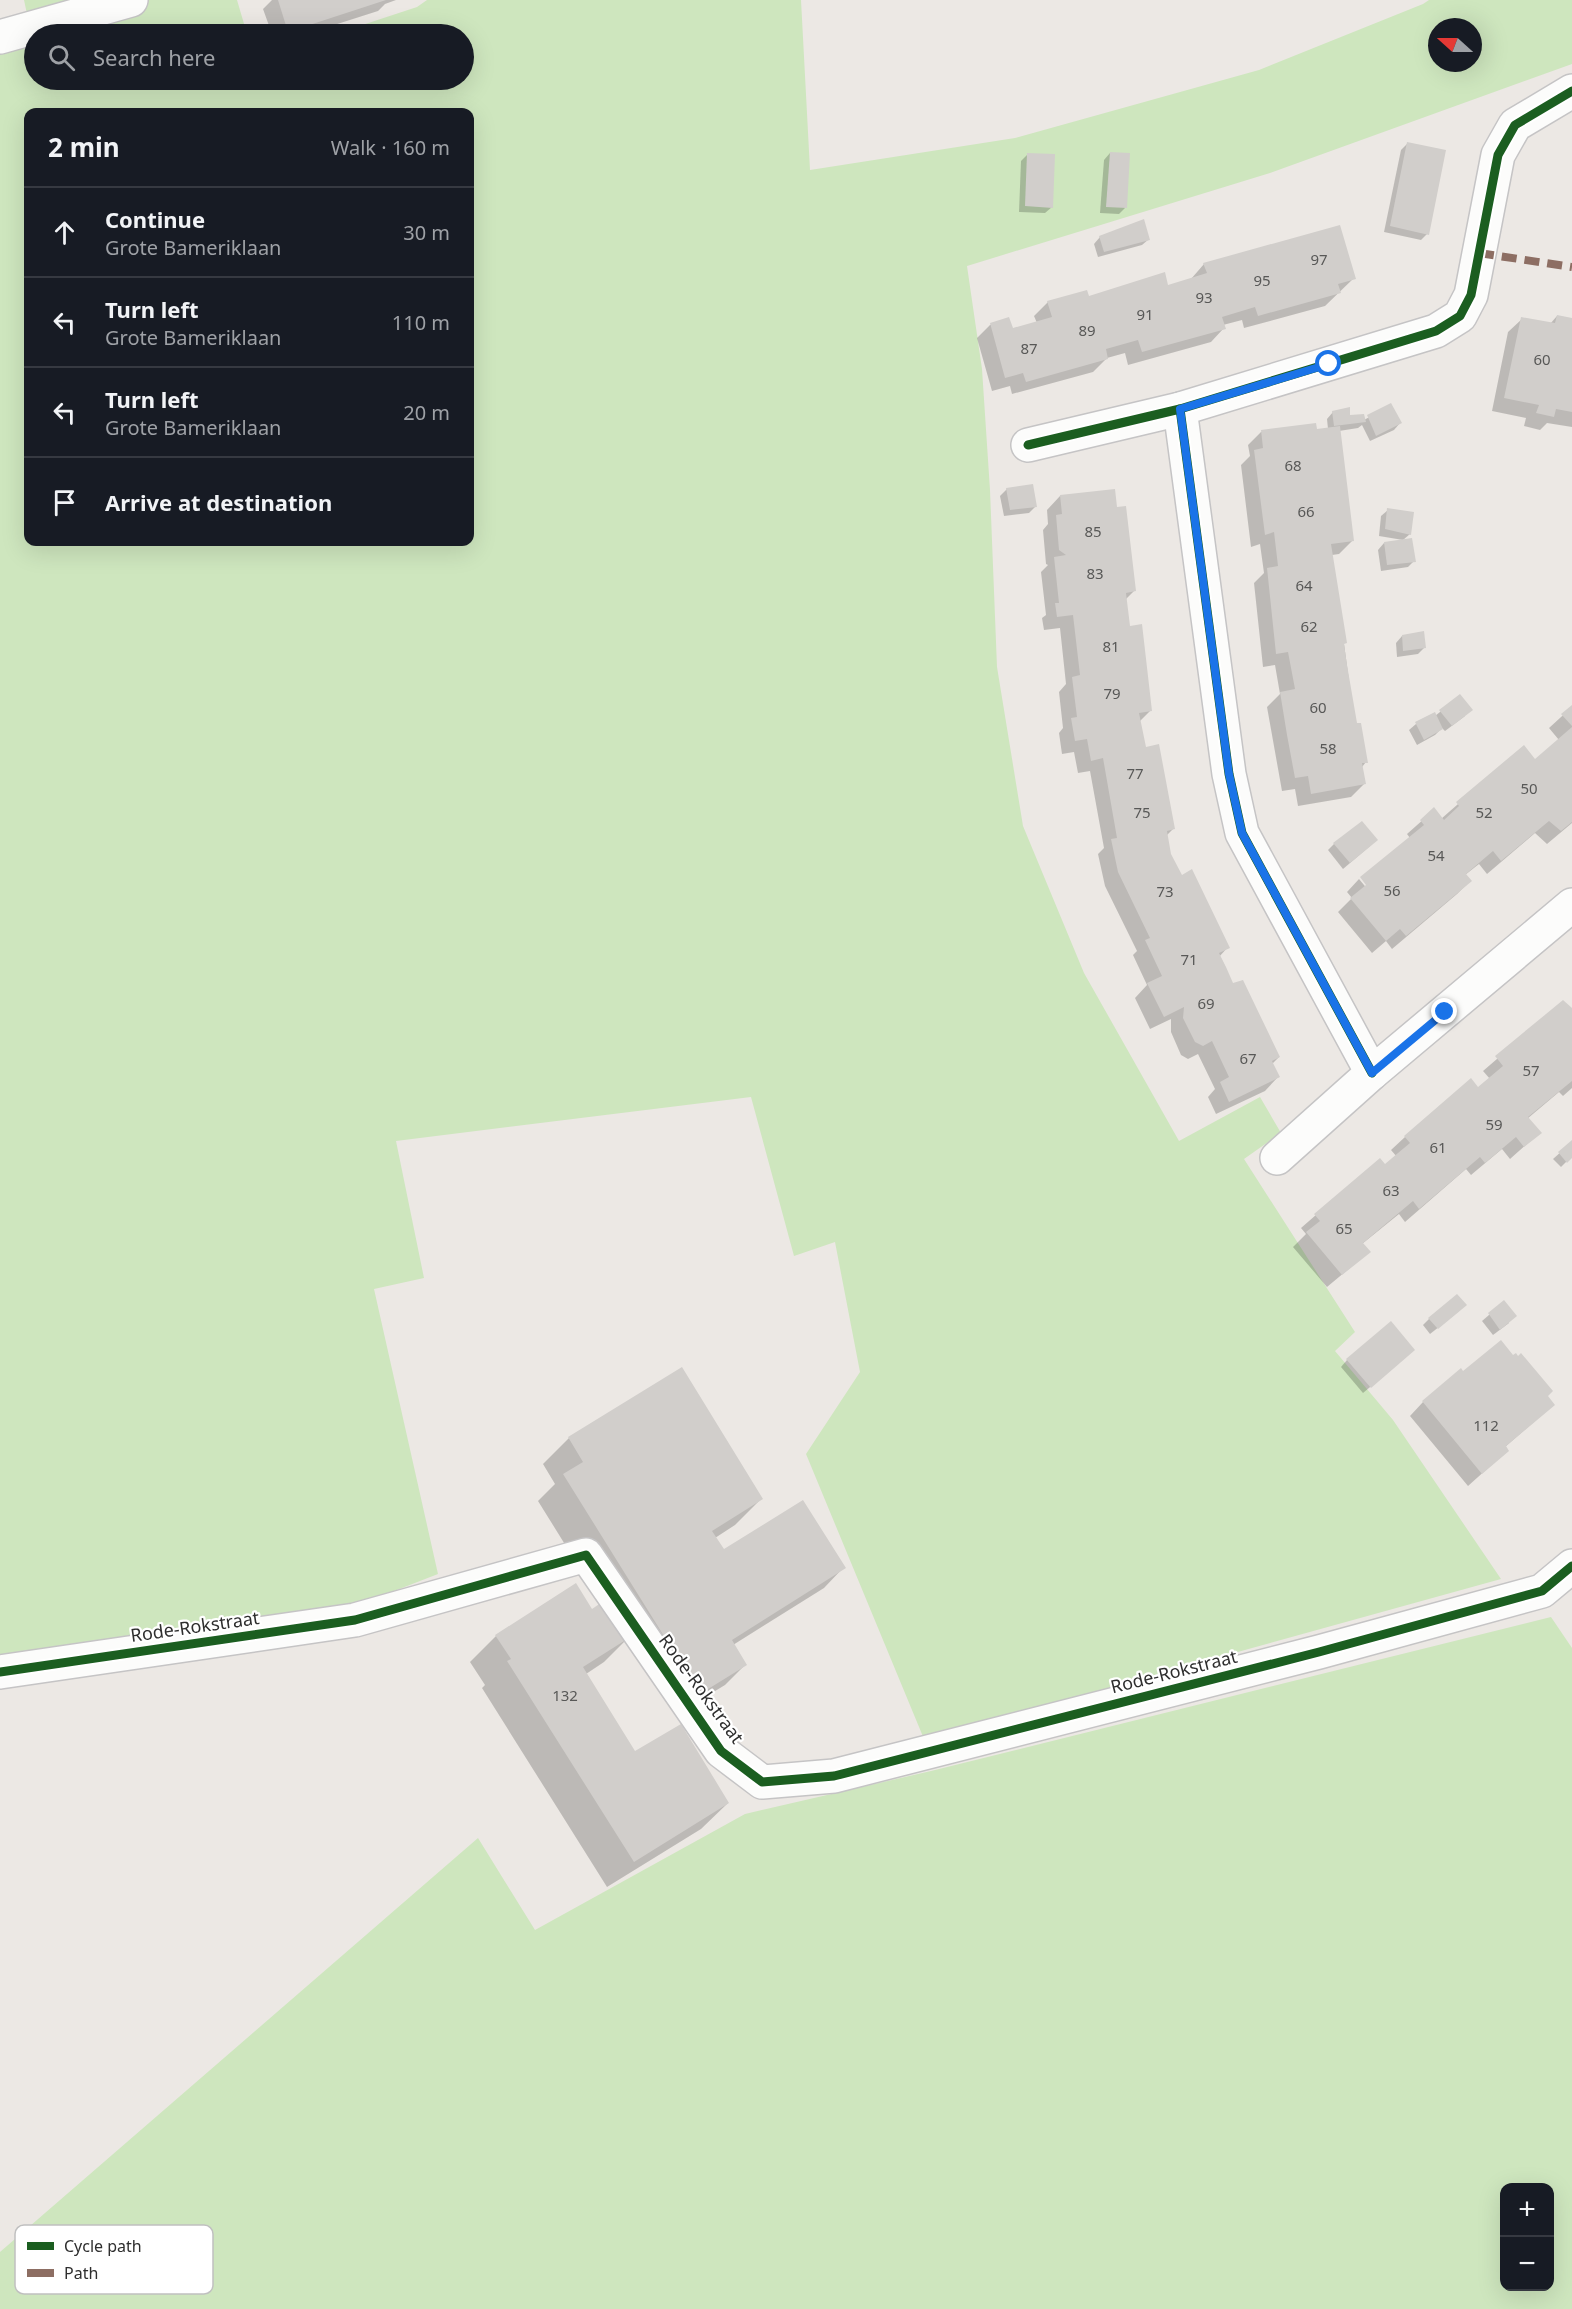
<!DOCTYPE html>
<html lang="en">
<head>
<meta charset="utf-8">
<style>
  :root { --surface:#171b24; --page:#20242c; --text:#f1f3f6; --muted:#9ea1a6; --line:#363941 }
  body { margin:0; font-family:"Noto Sans",sans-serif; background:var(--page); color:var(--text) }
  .controls { position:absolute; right:18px; bottom:18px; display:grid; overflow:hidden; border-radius:12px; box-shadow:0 6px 24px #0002 }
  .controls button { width:54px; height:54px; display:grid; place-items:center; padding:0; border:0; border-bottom:2px solid var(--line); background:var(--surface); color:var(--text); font:30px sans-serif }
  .compass { position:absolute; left:1428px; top:18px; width:54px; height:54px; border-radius:50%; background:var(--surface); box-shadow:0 6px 24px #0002; rotate:291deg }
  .stop { position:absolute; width:18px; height:18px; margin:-14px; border:4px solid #1a73e8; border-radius:50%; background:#fff }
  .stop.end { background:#1a73e8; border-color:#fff; box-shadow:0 2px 6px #0008 }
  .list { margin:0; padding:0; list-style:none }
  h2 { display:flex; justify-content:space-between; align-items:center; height:78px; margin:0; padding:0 24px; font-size:26px }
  h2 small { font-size:20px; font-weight:400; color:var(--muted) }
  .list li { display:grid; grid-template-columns:39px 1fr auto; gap:18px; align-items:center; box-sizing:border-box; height:90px; padding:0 24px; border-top:2px solid var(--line) }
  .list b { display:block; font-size:22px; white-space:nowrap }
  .list p { margin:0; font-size:20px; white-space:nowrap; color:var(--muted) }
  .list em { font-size:20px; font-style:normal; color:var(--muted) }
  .icon { flex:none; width:33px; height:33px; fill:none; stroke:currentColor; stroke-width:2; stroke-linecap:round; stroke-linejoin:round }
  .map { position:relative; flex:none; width:1572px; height:2309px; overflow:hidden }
  .search { position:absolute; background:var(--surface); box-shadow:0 6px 24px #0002; left:24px; top:24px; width:450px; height:66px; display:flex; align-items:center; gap:15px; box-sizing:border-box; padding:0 21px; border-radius:33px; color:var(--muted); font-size:22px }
  .panel { position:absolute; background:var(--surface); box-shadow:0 6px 24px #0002; left:24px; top:108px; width:450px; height:438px; border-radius:12px }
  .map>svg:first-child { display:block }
  .green { fill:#cee6be; fill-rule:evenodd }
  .shadow { fill:#0003 }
  .building { fill:#d1cecb }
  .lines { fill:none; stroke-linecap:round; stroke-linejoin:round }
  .minor-casing { stroke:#c5c4c5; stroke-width:36 }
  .minor { stroke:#fcfcfb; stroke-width:33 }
  .quiet { stroke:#8d6e63; stroke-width:8; stroke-dasharray:15 8; stroke-linecap:butt }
  .cycleway-casing { stroke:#fff; stroke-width:13 }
  .cycleway { stroke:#1b5e20; stroke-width:9 }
  .route { stroke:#1a73e8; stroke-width:8 }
  .labels { text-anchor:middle; stroke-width:4.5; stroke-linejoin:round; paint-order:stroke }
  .number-label { font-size:15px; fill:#585857 }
  .street-label { font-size:18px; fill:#2e2e2e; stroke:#fff }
  .key { fill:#fff; stroke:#c0c0c0; stroke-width:1.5 }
  .key-label { font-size:16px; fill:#2e2e2e }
</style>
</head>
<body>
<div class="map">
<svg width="1572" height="2309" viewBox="0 0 1572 2309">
  <rect width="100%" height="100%" fill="#ece8e4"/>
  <g class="green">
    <path d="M24,0H237L247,34H34V80H464V34H335L417,7L427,0H801L810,170L1015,138L1259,70L1423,4L1429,0H1572V64L1270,173L967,266L982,369L990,490L997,667L1023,826L1084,973L1179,1141L1260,1097L1281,1133L1244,1159L1355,1332L1335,1351L1393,1420L1501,1579L924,1739L806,1454L860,1372L835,1242L794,1256L751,1097L396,1141L424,1278L374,1289L438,1574L371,1600L0,1659V38L30,28ZM1437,27H1473V63H1437ZM28,112H470V542H28Z"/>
    <path d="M1551,1617L1572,1648V2309H0V2252L478,1838L535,1930L745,1814L931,1771ZM1504,2188H1550V2286H1504Z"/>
  </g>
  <g class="shadow">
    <path d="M272,0H396L385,4L378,11L306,34H272L263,9Z"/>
    <path d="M1408,143L1427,234L1421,240L1384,232L1401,150Z"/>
    <path d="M1110,153L1125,208L1119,214L1100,213L1104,160Z"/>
    <path d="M1028,154L1052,207L1045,213L1019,212L1021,161Z"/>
    <path d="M1100,237L1149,239L1142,245L1098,257L1094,244Z"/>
    <path d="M1204,264L1354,278L1325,306L1244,328L1242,320L1223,325L1224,328L1211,342L1128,365L1125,353L1107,358L1093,372L1012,394L1010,386L992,391L977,338L990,325L1008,319L1011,330L1037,323L1034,316L1048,302L1167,287L1191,279Z"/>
    <path d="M1557,316L1572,319V427L1547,423L1540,430L1524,426L1526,418L1492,411L1508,332L1522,319L1550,324Z"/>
    <path d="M1391,405L1400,423L1394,430L1370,441L1362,425L1358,428L1339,431L1353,540L1339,554L1332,555L1355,725L1366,762L1362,767L1365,783L1351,797L1298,806L1295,789L1282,791L1267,707L1280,694L1275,665L1263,667L1254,583L1264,573L1260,544L1251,547L1241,465L1250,456L1248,445L1261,432L1328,429L1327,419L1333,412L1364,420Z"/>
    <path d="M1007,489L1035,507L1029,513L1004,516L1000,496Z"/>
    <path d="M1060,496L1116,509L1134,591L1125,600L1129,628L1151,710L1139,722L1145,748L1173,829L1166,836L1169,854L1181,878L1228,947L1219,957L1233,985L1279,1057L1272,1064L1278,1077L1265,1091L1216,1114L1208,1097L1215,1089L1198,1054L1188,1059L1181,1055L1171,1032V1019L1150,1029L1135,998L1147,985L1133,955L1137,951L1105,886L1098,854L1104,848L1090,771L1078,773L1074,752L1062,754L1059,733L1063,728L1059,692L1066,684L1060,628L1044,630L1042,618L1046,615L1041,572L1048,565L1046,564L1043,530L1048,524L1047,510Z"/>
    <path d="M1388,510L1410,534L1403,540L1379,536L1381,516Z"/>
    <path d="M1384,543L1414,561L1408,567L1381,571L1378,550Z"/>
    <path d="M1402,636L1425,647L1418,654L1397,657L1396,643Z"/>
    <path d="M1460,696L1465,716L1445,731L1442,728L1435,735L1417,745L1409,730L1416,724L1434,714L1435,716Z"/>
    <path d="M1572,707V823L1547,844L1535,833L1487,874L1479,864L1465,875L1470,881L1457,894L1392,949L1386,941L1372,953L1338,912L1352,898L1347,892L1359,879L1369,891L1410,838L1407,834L1434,810L1441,819L1523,747L1535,761L1559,740L1549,728Z"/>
    <path d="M1334,844L1370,846L1343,869L1328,850Z"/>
    <path d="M1563,1002L1572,1010V1088L1563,1096L1559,1092L1527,1119L1539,1133L1510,1159L1502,1149L1471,1175L1466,1169L1405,1222L1399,1214L1362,1244L1369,1252L1327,1287L1293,1247L1306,1234L1301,1228L1379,1160L1384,1166L1397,1157L1391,1150L1405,1137L1478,1089L1490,1079L1483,1071Z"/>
    <path d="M1572,1142V1156L1561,1167L1553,1159Z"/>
    <path d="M1504,1302L1509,1323L1493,1335L1482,1321Z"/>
    <path d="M1459,1311L1430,1334L1423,1325L1429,1319Z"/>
    <path d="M1407,1356L1363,1393L1341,1367L1347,1360Z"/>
    <path d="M1513,1357L1518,1358L1553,1405L1505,1447L1507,1451L1468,1486L1410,1416L1423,1402L1463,1373Z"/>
    <path d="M569,1438L761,1499L735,1525L715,1538L723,1551L844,1567L824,1588L733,1645L745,1665L725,1685L679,1713L631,1635L604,1662L586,1674L635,1753L728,1803L701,1829L607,1887L482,1688L485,1685L470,1662L496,1636L592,1611L602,1604L538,1501L555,1484L543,1464Z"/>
  </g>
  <g class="building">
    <path d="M278,0H386L288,32Z"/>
    <path d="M260,26L262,34H240L239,31Z"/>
    <path d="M1407,142L1446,150L1429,235L1390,226Z"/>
    <path d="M1110,152L1130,153L1127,208L1106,207Z"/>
    <path d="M1027,153L1055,154L1053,208L1025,206Z"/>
    <path d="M1144,219L1150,240L1104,252L1099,236Z"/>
    <path d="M1340,225L1356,279L1338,284L1341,293L1258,316L1255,307L1222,317L1226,329L1142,352L1138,340L1106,349L1108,359L1026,382L1023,373L1005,378L990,323L1009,317L1013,328L1052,317L1047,301L1087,290L1089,296L1165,272L1168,285L1207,273L1203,263Z"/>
    <path d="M1557,315L1572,318V412L1556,409L1554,417L1536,413L1539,405L1504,398L1521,317L1555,323Z"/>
    <path d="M1391,403L1402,423L1376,436L1367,415Z"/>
    <path d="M1350,407V415L1364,414L1366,422L1334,426L1332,411Z"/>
    <path d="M1316,423L1317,429L1340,426L1354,541L1331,544L1347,643L1344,644L1347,665L1357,723H1361L1368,763H1362L1366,784L1311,794L1308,776L1295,778L1287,735L1280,692L1295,689L1288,652L1276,654L1267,568L1278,566L1274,532L1265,535L1254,450L1263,448L1261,430Z"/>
    <path d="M1033,484L1037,507L1010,510L1006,488Z"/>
    <path d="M1115,489L1117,507L1126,506L1136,591L1126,593L1130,626L1142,624L1152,711L1139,713L1146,747L1159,744L1175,829L1167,831L1171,854L1182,875L1192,869L1230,948L1219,953L1226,967L1233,983L1243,980L1280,1057L1272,1061L1280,1077L1229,1102L1220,1082L1229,1077L1212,1041L1203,1046L1195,1042L1183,1018L1184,1007L1164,1017L1147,983L1162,976L1145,940L1150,938L1118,872L1111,839L1117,838L1103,758L1091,761L1087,739L1075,741L1071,718L1077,717L1072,677L1080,675L1073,615L1057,617L1055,603H1059L1054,557L1066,555L1059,550L1056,515L1062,514L1060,495Z"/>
    <path d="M1387,508L1414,512L1411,535L1385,529Z"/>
    <path d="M1412,538L1416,562L1387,565L1384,542Z"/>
    <path d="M1424,631L1426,648L1403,651L1402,635Z"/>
    <path d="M1460,694L1473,710L1452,726L1439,710Z"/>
    <path d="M1572,705V726L1561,714Z"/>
    <path d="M1435,712L1443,729L1424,740L1415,722Z"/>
    <path d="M1572,727V822L1561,831L1549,821L1501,861L1493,851L1466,874L1472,881L1406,936L1400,929L1386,941L1350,898L1366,885L1360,877L1424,825L1420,820L1434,807L1444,820L1459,806L1456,802L1524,745L1535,759Z"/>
    <path d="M1362,821L1378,840L1350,863L1333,843Z"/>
    <path d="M1563,1000L1572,1008V1081L1528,1117L1542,1133L1524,1147L1516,1137L1485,1163L1480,1157L1419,1209L1413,1201L1363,1243L1371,1252L1342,1275L1306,1232L1320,1221L1314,1214L1380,1158L1385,1164L1398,1153L1410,1143L1404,1136L1471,1078L1478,1087L1503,1066L1495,1056Z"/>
    <path d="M1572,1140V1158L1567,1163L1558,1152Z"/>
    <path d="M1457,1294L1467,1305L1438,1329L1428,1318Z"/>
    <path d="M1504,1300L1517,1316L1500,1330L1488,1313Z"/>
    <path d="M1391,1321L1415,1350L1371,1388L1346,1359Z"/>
    <path d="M1501,1340L1513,1355L1516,1353L1518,1356L1521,1353L1553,1391L1548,1396L1555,1405L1506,1446L1509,1451L1482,1474L1422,1401L1461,1368L1463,1371Z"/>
    <path d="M682,1367L763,1499L712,1531L724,1549L803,1500L846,1568L732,1640L747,1665L700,1694L563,1474L583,1462L568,1437Z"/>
    <path d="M576,1583L592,1609L608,1598L632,1636L583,1667L635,1751L681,1724L729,1803L634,1862L507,1661L511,1659L495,1635Z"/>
  </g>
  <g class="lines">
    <g class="minor-casing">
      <g id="minor">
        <path d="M0,37L131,0"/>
        <path d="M1180,409L1229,774L1242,833L1372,1073"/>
        <path d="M1028,445L1180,409L1436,331L1460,316L1471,295L1498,155L1515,125L1572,91"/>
        <path d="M1277,1158L1372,1073L1572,905"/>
        <path d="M0,1672L355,1620L586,1555L721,1751L762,1782L834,1776L1319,1652L1542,1591L1572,1566"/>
      </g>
    </g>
    <use href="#minor" class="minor"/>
    <path class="quiet" d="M1479,253L1572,267"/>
    <g class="cycleway-casing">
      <g id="cycleway">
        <path d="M1180,409L1229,774L1242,833L1372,1073"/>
        <path d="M1028,445L1180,409L1436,331L1460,316L1471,295L1498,155L1515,125L1572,91"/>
        <path d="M0,1672L355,1620L586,1555L721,1751L762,1782L834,1776L1319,1652L1542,1591L1572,1566"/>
      </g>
    </g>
    <use href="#cycleway" class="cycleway"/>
  </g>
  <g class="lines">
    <path class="route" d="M1329,364L1180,409L1229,774L1242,833L1372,1073L1445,1012"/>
  </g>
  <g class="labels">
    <g class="number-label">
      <text x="1319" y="265">97</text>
      <text x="1262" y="286">95</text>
      <text x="1204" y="303">93</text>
      <text x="1145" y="320">91</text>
      <text x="1087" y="336">89</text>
      <text x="1029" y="354">87</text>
      <text x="1542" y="365">60</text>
      <text x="1293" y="471">68</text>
      <text x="1306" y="517">66</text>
      <text x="1093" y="537">85</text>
      <text x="1095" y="579">83</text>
      <text x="1304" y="591">64</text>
      <text x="1309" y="632">62</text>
      <text x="1111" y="652">81</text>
      <text x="1112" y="699">79</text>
      <text x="1318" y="713">60</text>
      <text x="1328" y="754">58</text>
      <text x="1135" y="779">77</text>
      <text x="1529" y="794">50</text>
      <text x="1142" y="818">75</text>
      <text x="1484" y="818">52</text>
      <text x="1436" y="861">54</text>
      <text x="1392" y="896">56</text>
      <text x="1165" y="897">73</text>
      <text x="1189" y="965">71</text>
      <text x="1206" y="1009">69</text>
      <text x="1248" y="1064">67</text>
      <text x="1531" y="1076">57</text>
      <text x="1494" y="1130">59</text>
      <text x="1438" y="1153">61</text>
      <text x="1391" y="1196">63</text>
      <text x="1344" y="1234">65</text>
      <text x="1486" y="1431">112</text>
      <text x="565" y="1701">132</text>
    </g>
    <g class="street-label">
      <text transform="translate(195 1627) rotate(-8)" y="6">Rode-Rokstraat</text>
      <text transform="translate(1174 1672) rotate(-14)" y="6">Rode-Rokstraat</text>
      <text transform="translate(701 1689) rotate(54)" y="6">Rode-Rokstraat</text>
    </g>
  </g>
  <rect x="15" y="2225" width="198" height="69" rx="9" class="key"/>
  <rect x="27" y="2242" width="27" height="8" fill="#1b5e20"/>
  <rect x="27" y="2269" width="27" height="8" fill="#8d6e63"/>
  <g class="key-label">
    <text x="64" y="2252">Cycle path</text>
    <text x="64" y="2279">Path</text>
  </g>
</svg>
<div class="controls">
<button>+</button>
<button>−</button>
</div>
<svg class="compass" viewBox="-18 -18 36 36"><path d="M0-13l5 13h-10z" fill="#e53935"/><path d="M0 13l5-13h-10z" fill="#9ea1a6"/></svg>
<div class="stop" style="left:1329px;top:364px"></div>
<div class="stop end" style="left:1445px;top:1012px"></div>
<div class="search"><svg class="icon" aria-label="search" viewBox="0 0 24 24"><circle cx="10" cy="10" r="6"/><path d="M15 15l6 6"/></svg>Search here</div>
<section class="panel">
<h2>2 min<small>Walk · 160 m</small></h2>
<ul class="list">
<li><svg class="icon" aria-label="ahead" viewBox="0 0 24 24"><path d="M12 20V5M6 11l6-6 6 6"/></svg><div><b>Continue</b><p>Grote Bameriklaan</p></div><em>30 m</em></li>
<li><svg class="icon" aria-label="left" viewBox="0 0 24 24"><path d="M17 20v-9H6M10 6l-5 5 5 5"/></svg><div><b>Turn left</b><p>Grote Bameriklaan</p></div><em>110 m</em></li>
<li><svg class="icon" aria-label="left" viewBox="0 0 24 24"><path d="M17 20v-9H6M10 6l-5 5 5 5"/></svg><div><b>Turn left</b><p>Grote Bameriklaan</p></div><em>20 m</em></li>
<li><svg class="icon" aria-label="arrive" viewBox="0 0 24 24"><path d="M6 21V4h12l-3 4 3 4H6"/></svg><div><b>Arrive at destination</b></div></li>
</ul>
</section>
</div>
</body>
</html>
